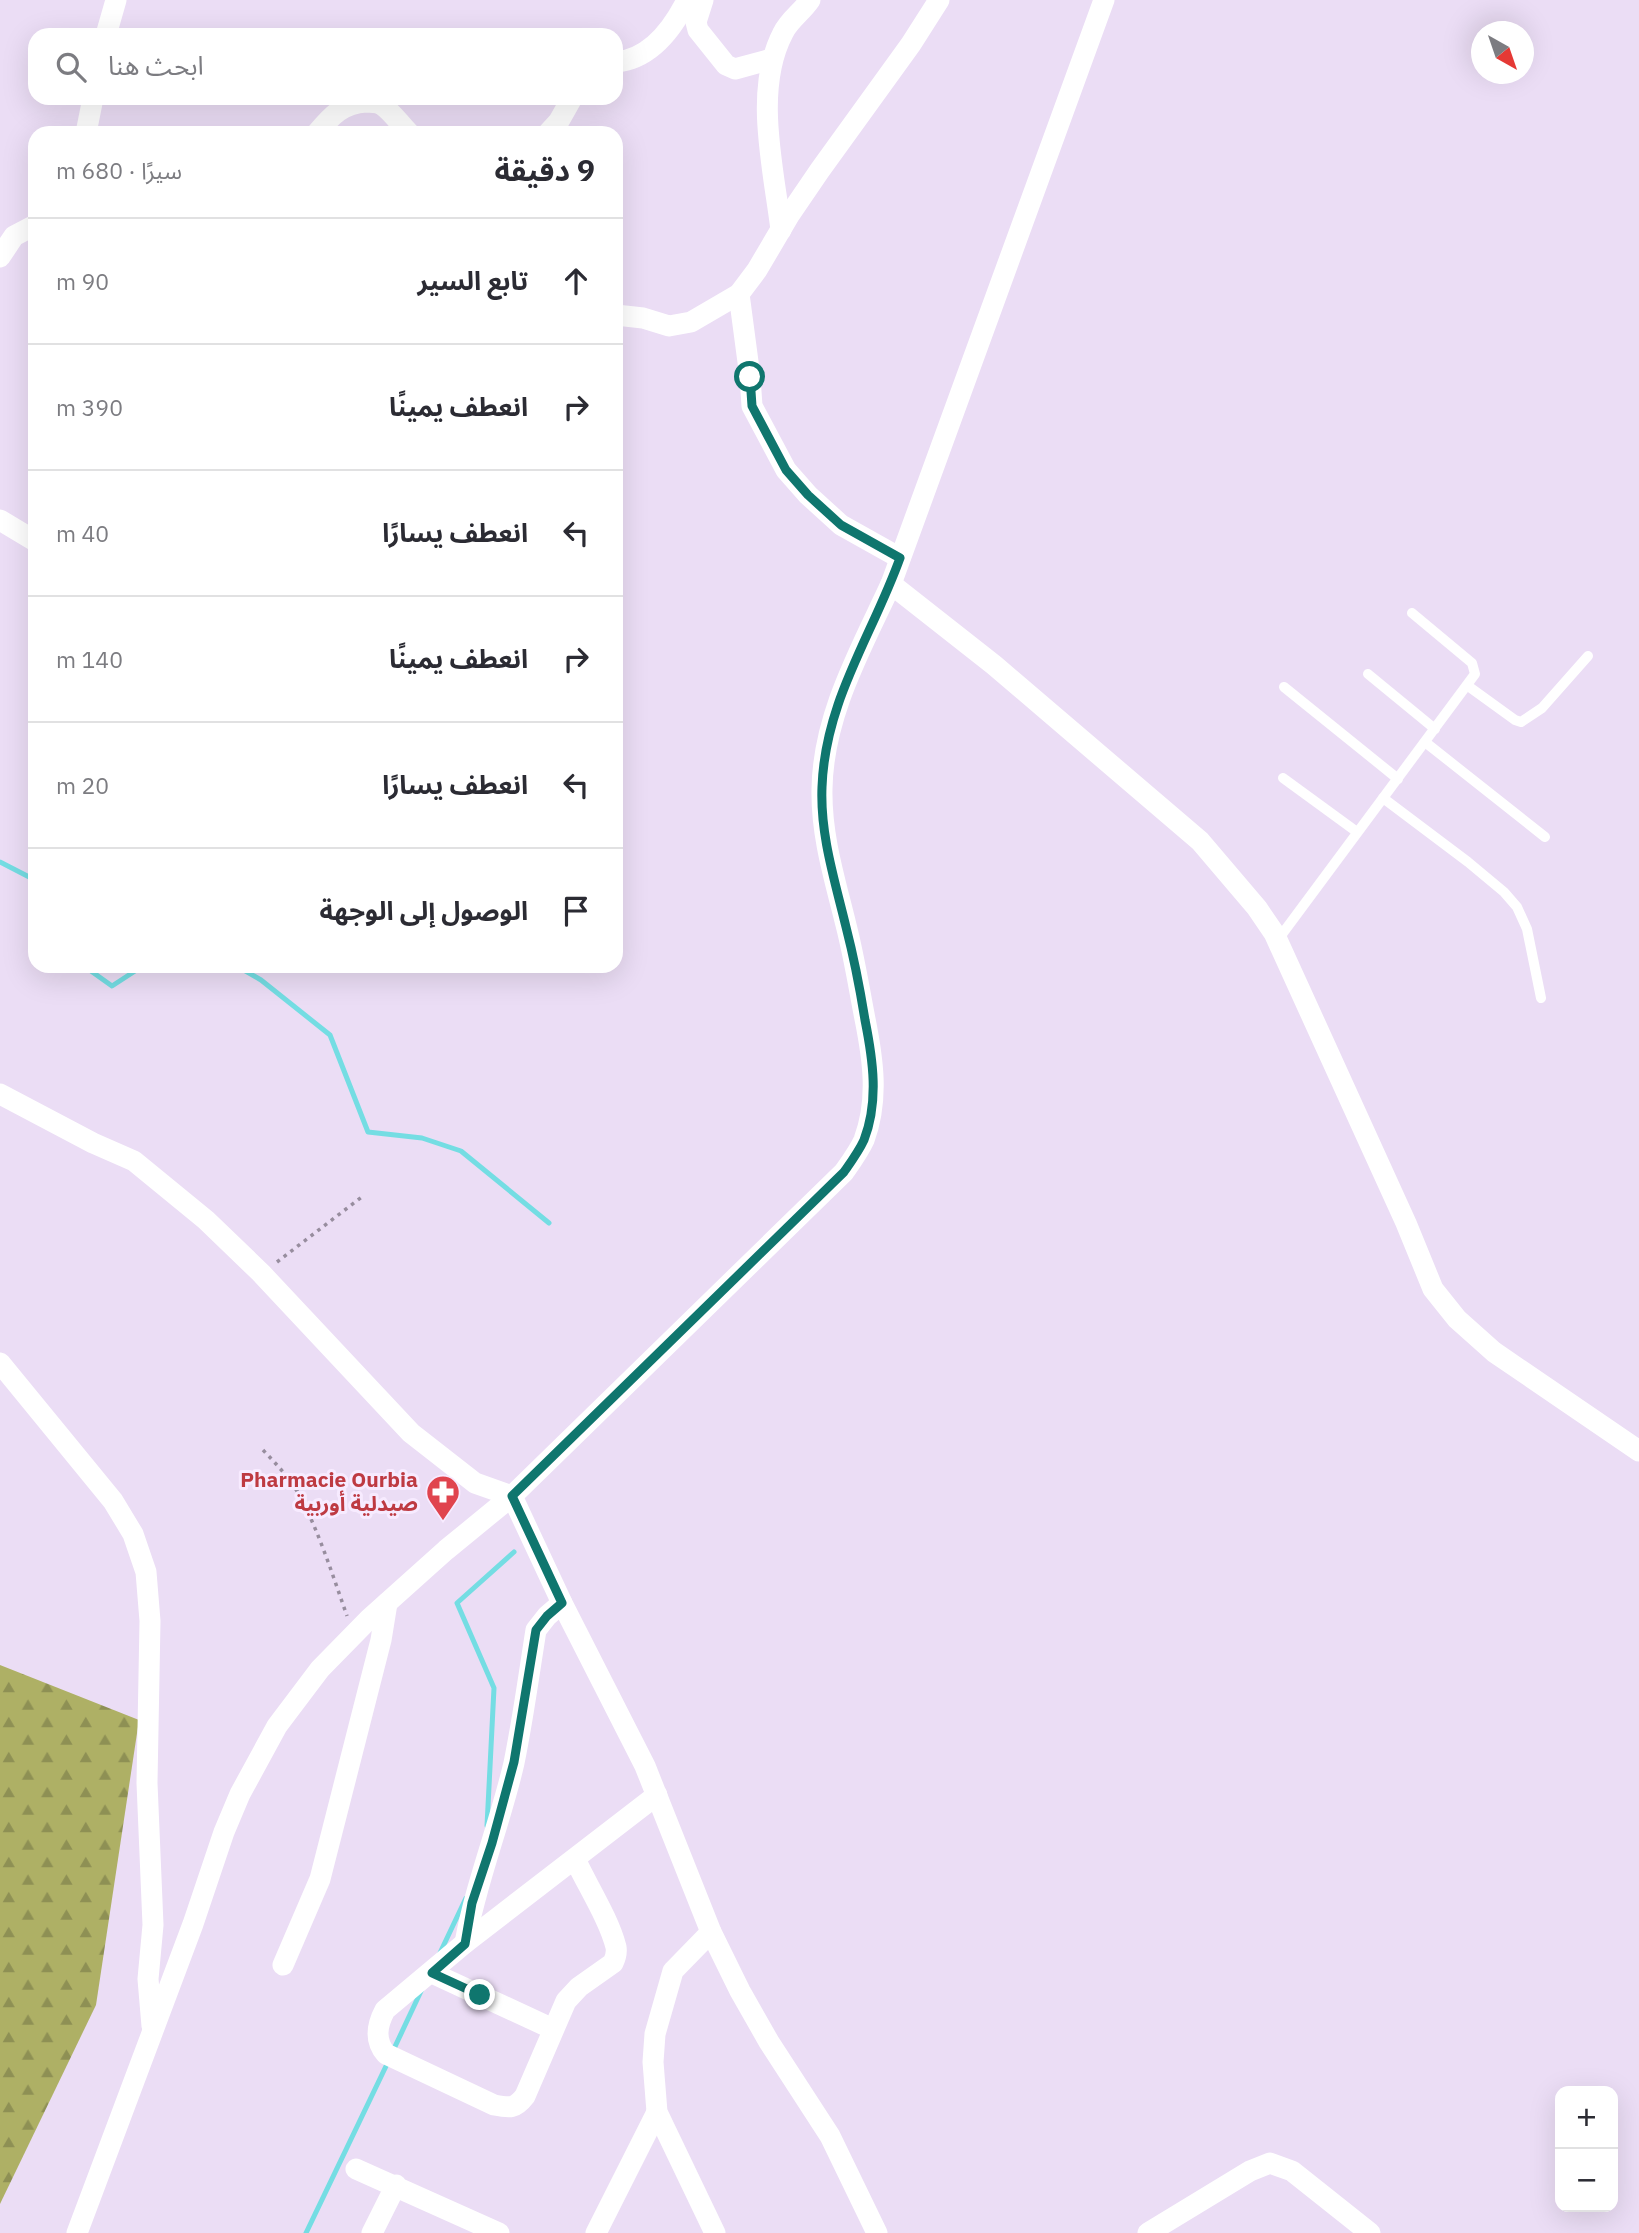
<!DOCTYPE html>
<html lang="ar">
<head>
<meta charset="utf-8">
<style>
  :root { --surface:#fff; --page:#f2f2f3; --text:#2b2b33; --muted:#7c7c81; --line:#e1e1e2 }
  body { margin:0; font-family:"IBM Plex Sans","Noto Sans Arabic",sans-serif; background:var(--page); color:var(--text); direction:rtl }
  .controls { position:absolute; right:21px; bottom:21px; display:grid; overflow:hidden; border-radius:14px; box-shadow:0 7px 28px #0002 }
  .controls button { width:63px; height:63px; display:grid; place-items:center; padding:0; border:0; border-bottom:2px solid var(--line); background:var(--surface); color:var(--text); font:35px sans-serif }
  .compass { position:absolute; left:1471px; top:21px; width:63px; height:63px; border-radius:50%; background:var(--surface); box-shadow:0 7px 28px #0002; rotate:140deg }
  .stop { position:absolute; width:21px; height:21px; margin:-16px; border:5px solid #0f766e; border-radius:50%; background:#fff }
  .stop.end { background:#0f766e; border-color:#fff; box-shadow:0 2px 7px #0008 }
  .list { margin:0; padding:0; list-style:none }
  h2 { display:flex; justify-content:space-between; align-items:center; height:91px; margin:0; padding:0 28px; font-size:30px }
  h2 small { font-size:23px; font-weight:400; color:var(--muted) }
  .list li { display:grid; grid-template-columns:46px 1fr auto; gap:21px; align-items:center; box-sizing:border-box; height:126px; padding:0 28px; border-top:2px solid var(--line) }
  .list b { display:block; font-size:26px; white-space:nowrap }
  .list em { font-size:23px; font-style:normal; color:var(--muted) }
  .icon { flex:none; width:38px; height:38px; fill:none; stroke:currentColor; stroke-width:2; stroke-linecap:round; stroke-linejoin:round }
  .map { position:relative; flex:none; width:1639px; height:2233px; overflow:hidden; direction:ltr }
  .search { position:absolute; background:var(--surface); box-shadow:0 7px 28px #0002; left:28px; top:28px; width:595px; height:77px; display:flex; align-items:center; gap:18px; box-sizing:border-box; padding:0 24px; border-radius:21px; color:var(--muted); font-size:26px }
  .panel { position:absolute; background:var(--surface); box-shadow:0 7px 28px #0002; left:28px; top:126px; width:595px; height:847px; border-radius:21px; direction:rtl }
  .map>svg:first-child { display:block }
  .forest { fill:url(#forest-firs) }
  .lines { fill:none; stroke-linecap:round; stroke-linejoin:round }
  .stream { stroke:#74dde3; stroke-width:5 }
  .path { stroke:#978d9e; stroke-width:3.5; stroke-dasharray:3.5 5; stroke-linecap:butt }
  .service { stroke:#fff; stroke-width:10 }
  .minor { stroke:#fff; stroke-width:21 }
  .route { stroke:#0f766e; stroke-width:9 }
  .labels { text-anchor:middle; stroke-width:6; stroke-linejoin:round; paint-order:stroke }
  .health-label { font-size:21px; font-weight:bold; fill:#be3a42; stroke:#f7ebff; text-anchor:end }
</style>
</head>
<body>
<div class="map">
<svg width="1639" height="2233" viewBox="0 0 1639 2233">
  <defs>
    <pattern id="forest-firs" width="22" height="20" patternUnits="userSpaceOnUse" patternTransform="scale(1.75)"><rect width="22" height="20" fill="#aeb065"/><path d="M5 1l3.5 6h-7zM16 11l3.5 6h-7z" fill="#8e9054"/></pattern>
  </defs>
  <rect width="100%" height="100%" fill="#ebddf5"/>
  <path class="forest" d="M0,1665L139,1720L96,2005L0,2204Z"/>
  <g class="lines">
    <g class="stream">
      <path d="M0,862L35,880"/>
      <path d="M84,966L112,986L135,971L138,966"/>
      <path d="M237,966L261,980L330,1035L368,1132L422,1138L461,1151L549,1223"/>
      <path d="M487,1826L494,1688L457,1603L514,1552"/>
      <path d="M439,1955L466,1898"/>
      <path d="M392,2053L422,1989"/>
      <path d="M306,2233L388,2062"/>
    </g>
    <g class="path">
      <path d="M277,1262L363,1196"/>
      <path d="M263,1450C277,1465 291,1479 301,1498C320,1535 333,1576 347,1616"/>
    </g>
    <g class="service">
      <path d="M1368,674L1435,729"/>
      <path d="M1468,686L1515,720L1521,722L1542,708L1588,656"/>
      <path d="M1284,687L1398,779"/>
      <path d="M1425,742L1545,837"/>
      <path d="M1283,778L1357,832"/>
      <path d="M1383,798L1468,862L1504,892L1517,907L1527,929L1541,998"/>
      <path d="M1277,941L1475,674L1472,663L1412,613"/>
    </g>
    <g class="minor">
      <path d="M703,0L696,22L698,30L726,65L735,69L772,59"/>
      <path d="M106,35L116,0"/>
      <path d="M616,62C650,59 673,28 687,0"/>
      <path d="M86,133L93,98"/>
      <path d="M317,133C331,116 343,103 366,102C372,102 377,102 382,105C392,112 400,124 409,133"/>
      <path d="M548,133L559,121L572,98"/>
      <path d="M781,230C774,170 753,90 783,33C789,20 802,12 810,0"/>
      <path d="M0,257L14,236L35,225"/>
      <path d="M739,294L750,377L752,406L786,470L808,495L841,525L900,558"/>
      <path d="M616,315L643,318L669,326L691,322L739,294L757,270L790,214L820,170L911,44L939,0"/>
      <path d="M0,520L35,541"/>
      <path d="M891,584L994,665L1200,841L1257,908L1274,933L1406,1223L1433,1289L1457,1319L1494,1352L1639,1451"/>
      <path d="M0,1094L93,1143L134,1161L206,1220L261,1273L411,1433L475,1483L512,1496L562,1603L645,1766L711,1932L740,1991L769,2042L830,2136L877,2233"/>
      <path d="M0,1363L113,1501L133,1534L146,1572L150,1621L147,1783L153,1925L148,1979L152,2026"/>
      <path d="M575,1859C587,1885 609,1919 616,1947C617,1953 616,1957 613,1963L579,1987L566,2001L525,2096C515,2109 510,2108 494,2105L386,2054C374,2040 377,2025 385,2010L465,1943L657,1795"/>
      <path d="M711,1932L673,1971L655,2034L653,2062L657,2112L715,2233"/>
      <path d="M465,1943C476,1882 500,1824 514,1763C523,1719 529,1674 536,1630L547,1616L562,1603"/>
      <path d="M283,1965L320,1879L381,1640L387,1603"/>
      <path d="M432,1973L553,2029"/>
      <path d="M356,2169L499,2233"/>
      <path d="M77,2233L193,1924L224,1832L240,1794L277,1726L320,1669L369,1619L446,1550L512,1496L844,1172C851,1162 859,1151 864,1140C879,1100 873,1059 865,1019C859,988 854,956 846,925C835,880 821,836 822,789C823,715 861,649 891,584L1104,0"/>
      <path d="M372,2233L396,2185"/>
      <path d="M596,2233L657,2112"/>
      <path d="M1148,2233L1250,2171L1270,2163L1292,2171L1370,2233"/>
    </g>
  </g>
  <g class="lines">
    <path class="route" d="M480,1995L432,1973L465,1944L472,1903L492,1843L514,1762L536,1630L547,1616L562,1603L512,1496L844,1172C851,1162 859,1151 864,1140C879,1101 873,1060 865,1020C860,989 854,958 846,927C835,881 820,835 822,787C825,701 872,636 900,558L841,525L808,495L786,470L752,406L750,377"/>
  </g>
  <defs>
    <g id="pharmacy-pin" transform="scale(1.75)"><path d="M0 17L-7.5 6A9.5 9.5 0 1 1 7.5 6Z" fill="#e0444e" stroke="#f7ebff"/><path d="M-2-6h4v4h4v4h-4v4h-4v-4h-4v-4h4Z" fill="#fff"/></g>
  </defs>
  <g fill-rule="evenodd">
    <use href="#pharmacy-pin" x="443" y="1492"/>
  </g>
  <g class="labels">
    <g class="health-label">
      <text x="418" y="1487">Pharmacie Ourbia<tspan x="418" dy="24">صيدلية أوربية</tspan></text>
    </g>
  </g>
</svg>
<div class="controls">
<button>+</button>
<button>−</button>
</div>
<svg class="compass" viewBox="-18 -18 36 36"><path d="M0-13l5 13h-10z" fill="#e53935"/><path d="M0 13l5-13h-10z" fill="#7c7c81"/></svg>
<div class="stop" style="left:750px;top:377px"></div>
<div class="stop end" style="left:480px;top:1995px"></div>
<div class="search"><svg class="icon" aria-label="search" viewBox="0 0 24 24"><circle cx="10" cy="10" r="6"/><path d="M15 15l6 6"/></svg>ابحث هنا</div>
<section class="panel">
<h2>9 دقيقة<small>سيرًا · 680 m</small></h2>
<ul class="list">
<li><svg class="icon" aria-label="ahead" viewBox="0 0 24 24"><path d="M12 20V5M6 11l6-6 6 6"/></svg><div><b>تابع السير</b></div><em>90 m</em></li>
<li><svg class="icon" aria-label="right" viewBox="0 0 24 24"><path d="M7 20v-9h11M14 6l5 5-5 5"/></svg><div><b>انعطف يمينًا</b></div><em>390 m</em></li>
<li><svg class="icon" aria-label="left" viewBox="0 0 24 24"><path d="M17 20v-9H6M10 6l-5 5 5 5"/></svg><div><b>انعطف يسارًا</b></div><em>40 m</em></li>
<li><svg class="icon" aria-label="right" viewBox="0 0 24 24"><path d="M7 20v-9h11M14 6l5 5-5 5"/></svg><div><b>انعطف يمينًا</b></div><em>140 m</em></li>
<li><svg class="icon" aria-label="left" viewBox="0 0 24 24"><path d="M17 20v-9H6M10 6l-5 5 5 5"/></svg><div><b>انعطف يسارًا</b></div><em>20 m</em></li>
<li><svg class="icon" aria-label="arrive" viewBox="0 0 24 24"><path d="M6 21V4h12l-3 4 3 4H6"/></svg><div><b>الوصول إلى الوجهة</b></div></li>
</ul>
</section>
</div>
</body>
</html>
